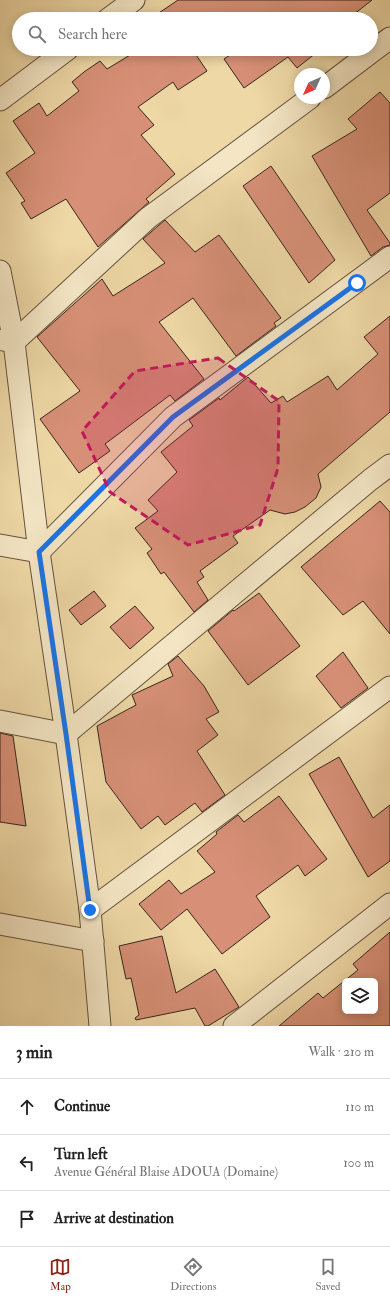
<!DOCTYPE html>
<html lang="en">
<head>
<meta charset="utf-8">
<style>
  :root { --surface:#fff; --page:#f6f6f6; --text:#222; --muted:#767676; --line:#e0e0e0; --accent:#8f2418 }
  body { margin:0; font-family:"IM FELL Double Pica",serif; background:var(--page); color:var(--text) }
  .controls { position:absolute; right:12px; bottom:12px; display:grid; overflow:hidden; border-radius:6px; box-shadow:0 2px 10px #0003 }
  .controls button { width:36px; height:36px; display:grid; place-items:center; padding:0; border:0; border-bottom:1px solid var(--line); background:var(--surface); color:var(--text); font:20px sans-serif }
  .compass { position:absolute; left:294px; top:68px; width:36px; height:36px; border-radius:50%; background:var(--surface); box-shadow:0 2px 10px #0003; rotate:225deg }
  .stop { position:absolute; width:12px; height:12px; margin:-9px; border:3px solid #1a73e8; border-radius:50%; background:#fff }
  .stop.end { background:#1a73e8; border-color:#fff; box-shadow:0 1px 4px #0008 }
  .list { margin:0; padding:0; list-style:none }
  h2 { display:flex; justify-content:space-between; align-items:center; height:52px; margin:0; padding:0 16px; font-size:17px }
  h2 small { font-size:13px; font-weight:400; color:var(--muted) }
  .list li { display:grid; grid-template-columns:26px 1fr auto; gap:12px; align-items:center; box-sizing:border-box; height:56px; padding:0 16px; border-top:1px solid var(--line) }
  .list b { display:block; font-size:15px; white-space:nowrap }
  .list p { margin:0; font-size:13px; white-space:nowrap; color:var(--muted) }
  .list em { font-size:13px; font-style:normal; color:var(--muted) }
  .icon { flex:none; width:22px; height:22px; fill:none; stroke:currentColor; stroke-width:2; stroke-linecap:round; stroke-linejoin:round }
  .map { position:relative; flex:none; width:390px; height:1026px; overflow:hidden }
  .search { position:absolute; background:var(--surface); box-shadow:0 2px 10px #0003; left:12px; right:12px; top:12px; height:44px; display:flex; align-items:center; gap:10px; box-sizing:border-box; padding:0 14px; border-radius:22px; color:var(--muted); font-size:15px }
  .sheet { height:220px; background:var(--surface) }
  nav { display:flex; justify-content:space-around; align-items:center; box-sizing:border-box; height:56px; border-top:1px solid var(--line); background:var(--surface); font-size:11px; color:var(--muted) }
  nav a { display:grid; justify-items:center; gap:2px }
  nav .on { color:var(--accent) }
  .map>svg:first-child { display:block }
  .building { fill:#d79077; stroke:#37261e; fill-rule:evenodd }
  .lines { fill:none; stroke-linecap:round; stroke-linejoin:round }
  .street-casing { stroke:#655240; stroke-width:23 }
  .street { stroke:#f4e6c5; stroke-width:21 }
  .route { stroke:#1a73e8; stroke-width:5 }
  .marked { fill:#c2185b; fill-opacity:0.2; stroke:#c2185b; stroke-width:3; stroke-dasharray:8 5; stroke-linejoin:round }
</style>
</head>
<body>
<div class="map">
<svg width="390" height="1026" viewBox="0 0 390 1026">
  <rect width="100%" height="100%" fill="#eed8a6"/>
  <filter id="stains"><feTurbulence type="fractalNoise" baseFrequency=".005" numOctaves="4"/><feColorMatrix values="0 0 0 0 .2 0 0 0 0 .09 0 0 0 0 .02 0 0 0 .5 -.17"/></filter>
  <radialGradient id="worn" r=".72"><stop offset=".6" stop-color="#630" stop-opacity="0"/><stop offset="1" stop-color="#630" stop-opacity=".3"/></radialGradient>
  <g class="building">
    <path d="M178,0H372L348,19H150Z"/>
    <path d="M140,49H192L207,71L178,90L173,82L138,107L154,125L141,135L175,174L146,199L149,202L98,247L66,199L31,219L21,203L25,201L6,173L35,153L13,121L39,103L47,116L79,91L72,82L84,72L100,61L107,69Z"/>
    <path d="M239,49H321L297,68L288,57L244,88L224,59Z"/>
    <path d="M380,92L390,103V193L367,210L390,243V245L383,247L371,256L312,156L357,129L348,119Z"/>
    <path d="M271,166L335,260L309,283L243,186Z"/>
    <path d="M165,220L195,252L219,235L281,318L274,323L276,326L236,356L193,298L159,322L204,379L175,401L170,395L105,444L110,451L79,473L40,419L80,391L37,337L102,279L113,296L165,263L143,239Z"/>
    <path d="M390,316V412L318,474L321,487L316,498L305,507L295,512L285,514L270,510L233,536L238,543L200,571L204,577L197,582L208,600L194,612L164,572L161,574L147,553L152,549L135,528L158,511L148,500L177,472L161,452L193,426L189,420L219,398L220,400L248,377L271,403L283,396L287,402L328,376L337,390L378,354L364,337Z"/>
    <path d="M380,501L390,512V634L363,601L343,615L301,567Z"/>
    <path d="M94,591L106,606L81,625L69,610Z"/>
    <path d="M259,593L300,646L248,685L208,631L233,610L234,611Z"/>
    <path d="M135,606L154,628L130,649L110,627Z"/>
    <path d="M343,652L368,688L341,708L316,676Z"/>
    <path d="M178,656L204,686L219,712L206,719L218,735L197,751L225,795L202,812L195,803L165,825L158,816L141,829L106,782L97,726L136,705L132,695L173,676L168,664Z"/>
    <path d="M0,733L13,736L26,826L0,822Z"/>
    <path d="M339,757L373,818L390,805V861L368,877L309,774Z"/>
    <path d="M279,796L327,859L305,876L298,865L256,896L270,917L222,954L187,909L161,930L139,904L169,880L181,894L215,872L197,851L217,834L216,832L238,815L244,822Z"/>
    <path d="M390,932V1026H279L318,993L323,998L358,970L353,964ZM345,981H375V1011H345Z"/>
    <path d="M162,936L176,993L215,969L239,1007L208,1026H205L195,1008L136,1020L135,1018L139,1015L131,978L126,979L119,946Z"/>
  </g>
  <g class="lines">
    <g class="street-casing">
      <g id="street">
        <path d="M108,19L134,0"/>
        <path d="M324,88L390,38"/>
        <path d="M0,100L68,49"/>
        <path d="M0,271L14,342L39,552L66,734L90,910L100,1026"/>
        <path d="M3,340L14,342L148,218L310,98"/>
        <path d="M0,545L39,552L173,417L390,257"/>
        <path d="M0,721L66,734L370,480L390,465"/>
        <path d="M90,910L390,687"/>
        <path d="M0,924L93,941"/>
        <path d="M234,1026L390,904"/>
      </g>
    </g>
    <use href="#street" class="street"/>
  </g>
  <g class="lines">
    <path class="route" d="M90,910L66,734L39,552L173,417L357,283"/>
  </g>
  <path class="marked" d="M218,358L279,401L278,468L260,525L188,545L110,492L82,431L135,371Z"/>
  <rect width="100%" height="100%" filter="url(#stains)"/>
  <rect width="100%" height="100%" fill="url(#worn)"/>
</svg>
<div class="controls">
<button><svg class="icon" aria-label="layers" viewBox="0 0 24 24"><path d="M12 4l9 5-9 5-9-5zM3 14l9 5 9-5"/></svg></button>
</div>
<svg class="compass" viewBox="-18 -18 36 36"><path d="M0-13l5 13h-10z" fill="#e53935"/><path d="M0 13l5-13h-10z" fill="#767676"/></svg>
<div class="stop" style="left:357px;top:283px"></div>
<div class="stop end" style="left:90px;top:910px"></div>
<div class="search"><svg class="icon" aria-label="search" viewBox="0 0 24 24"><circle cx="10" cy="10" r="6"/><path d="M15 15l6 6"/></svg>Search here</div>
</div>
<section class="sheet">
<h2>3 min<small>Walk · 210 m</small></h2>
<ul class="list">
<li><svg class="icon" aria-label="ahead" viewBox="0 0 24 24"><path d="M12 20V5M6 11l6-6 6 6"/></svg><div><b>Continue</b></div><em>110 m</em></li>
<li><svg class="icon" aria-label="left" viewBox="0 0 24 24"><path d="M17 20v-9H6M10 6l-5 5 5 5"/></svg><div><b>Turn left</b><p>Avenue Général Blaise ADOUA (Domaine)</p></div><em>100 m</em></li>
<li><svg class="icon" aria-label="arrive" viewBox="0 0 24 24"><path d="M6 21V4h12l-3 4 3 4H6"/></svg><div><b>Arrive at destination</b></div></li>
</ul>
</section>
<nav>
<a class="on"><svg class="icon" aria-label="map" viewBox="0 0 24 24"><path d="M3 6l6-2 6 2 6-2v14l-6 2-6-2-6 2zM9 4v14M15 6v14"/></svg>Map</a>
<a><svg class="icon" aria-label="directions" viewBox="0 0 24 24"><path d="M12 3l9 9-9 9-9-9zM9 14v-3h6M13 9l2 2-2 2"/></svg>Directions</a>
<a><svg class="icon" aria-label="saved" viewBox="0 0 24 24"><path d="M7 4h10v16l-5-4-5 4z"/></svg>Saved</a>
</nav>
</body>
</html>
